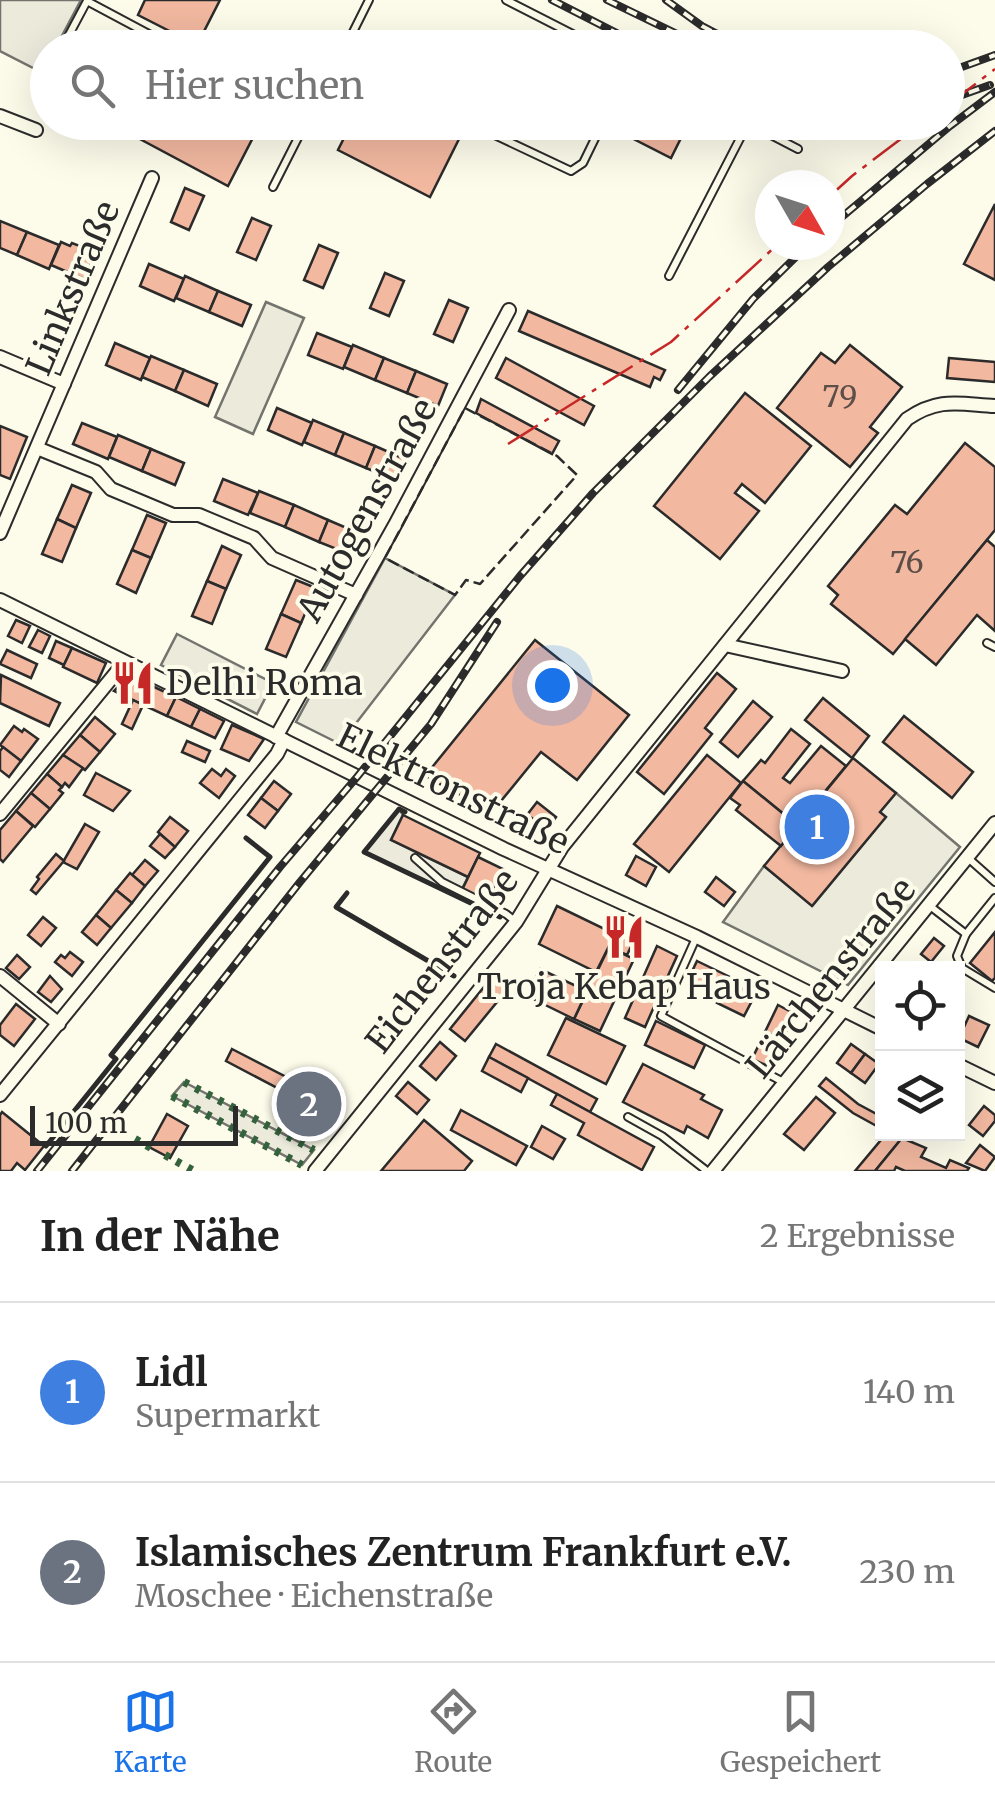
<!DOCTYPE html>
<html lang="de">
<head>
<meta charset="utf-8">
<style>
  :root { --surface:#fff; --page:#f2f2f2; --text:#222; --muted:#767676; --line:#e0e0e0; --accent:#1a73e8 }
  body { margin:0; font-family:Merriweather,serif; background:var(--page); color:var(--text) }
  .controls { position:absolute; right:30px; bottom:30px; display:grid; overflow:hidden; border-radius:0px; box-shadow:0 10px 40px #0002 }
  .controls button { width:90px; height:90px; display:grid; place-items:center; padding:0; border:0; border-bottom:2px solid var(--line); background:var(--surface); color:var(--text); font:50px sans-serif }
  .compass { position:absolute; left:755px; top:170px; width:90px; height:90px; border-radius:50%; background:var(--surface); box-shadow:0 10px 40px #0002; rotate:129deg }
  .scale { position:absolute; left:30px; bottom:25px; width:208px; box-sizing:border-box; padding-left:10px; border:5px solid #2b2b2b; border-top:0; font-size:28px; line-height:35px; white-space:nowrap; color:#2b2b2b; -webkit-text-stroke:8px #fdfbea; paint-order:stroke }
  .you { position:absolute; left:552px; top:685px; width:35px; height:35px; margin:-25px; border:8px solid #fff; border-radius:50%; background:#1a73e8; box-shadow:0 0 0 15px #1a73e833 }
  .badge { display:grid; place-items:center; width:65px; height:65px; border-radius:50%; background:var(--accent); color:#fff; font-size:32px; font-weight:700 }
  .pin { position:absolute; translate:-50% -50%; border:5px solid #fff; box-shadow:0 2px 10px #0006 }
  .list { margin:0; padding:0; list-style:none }
  h2 { display:flex; justify-content:space-between; align-items:center; height:130px; margin:0; padding:0 40px; font-size:42px }
  h2 small { font-size:32px; font-weight:400; color:var(--muted) }
  .list li { display:grid; grid-template-columns:65px 1fr auto; gap:30px; align-items:center; box-sizing:border-box; height:180px; padding:0 40px; border-top:2px solid var(--line) }
  .list b { display:block; font-size:38px; white-space:nowrap }
  .list p { margin:0; font-size:32px; white-space:nowrap; color:var(--muted) }
  .list em { font-size:32px; font-style:normal; color:var(--muted) }
  .icon { flex:none; width:55px; height:55px; fill:none; stroke:currentColor; stroke-width:2; stroke-linecap:round; stroke-linejoin:round }
  .map { position:relative; flex:none; width:995px; height:1171px; overflow:hidden }
  .search { position:absolute; background:var(--surface); box-shadow:0 10px 40px #0002; left:30px; right:30px; top:30px; height:110px; display:flex; align-items:center; gap:25px; box-sizing:border-box; padding:0 35px; border-radius:55px; color:var(--muted); font-size:38px }
  .sheet { height:490px; background:var(--surface) }
  nav { display:flex; justify-content:space-around; align-items:center; box-sizing:border-box; height:140px; border-top:2px solid var(--line); background:var(--surface); font-size:28px; color:var(--muted) }
  nav a { display:grid; justify-items:center; gap:5px }
  nav .on { color:var(--accent) }
  .map>svg:first-child { display:block }
  .green { fill:#ecebdb; stroke:#74746e; stroke-width:2.5 }
  .parking { fill:#eceadb; stroke:#74746e; stroke-width:2.5 }
  .building { fill:#f2b8a0; stroke:#2b2b2b; stroke-width:2.5 }
  .lines { fill:none; stroke-linecap:round; stroke-linejoin:round }
  .lane-casing { stroke:#2b2b2b; stroke-width:10 }
  .street-casing { stroke:#2b2b2b; stroke-width:16 }
  .lane { stroke:#fdfbea; stroke-width:6 }
  .street { stroke:#fdfbea; stroke-width:12 }
  .rail-casing { stroke:#2b2b2b; stroke-width:8 }
  .rail { stroke:#fdfbea; stroke-width:4; stroke-dasharray:11; stroke-linecap:butt }
  .hedge { stroke:#34623c; stroke-width:8; stroke-dasharray:5 8; stroke-linecap:butt }
  .fence { stroke:#2b2b2b; stroke-width:2.5; stroke-dasharray:12 5; stroke-linecap:butt }
  .wall { stroke:#2b2b2b; stroke-width:5 }
  .power { stroke:#c62828; stroke-width:2.5; stroke-dasharray:35 8 5 8; stroke-linecap:butt }
  .labels { text-anchor:middle; stroke-width:8; stroke-linejoin:round; paint-order:stroke }
  .number-label { font-size:30px; fill:#5d4e48 }
  .street-label { font-size:35px; fill:#2b2b2b; stroke:#fdfbea }
  .poi-label { font-size:35px; fill:#2b2b2b; stroke:#fdfbea; text-anchor:start }
</style>
</head>
<body>
<div class="map">
<svg width="995" height="1171" viewBox="0 0 995 1171">
  <rect width="100%" height="100%" fill="#fdfbea"/>
  <g class="green">
    <path d="M266,302L304,318L253,434L215,417Z"/>
    <path d="M385,558L455,595L340,744L296,722Z"/>
  </g>
  <g class="parking">
    <path d="M0,0H81L56,47L48,48L47,63L43,73L0,51Z"/>
    <path d="M177,634L273,683L257,714L161,665Z"/>
    <path d="M896,793L960,847L848,985L723,922L764,866L813,905L885,818L880,812Z"/>
    <path d="M399,809L403,815L391,840L468,877L462,889L498,907L495,914L364,852Z"/>
    <path d="M184,1082L314,1150L302,1165L172,1096Z"/>
  </g>
  <g class="building">
    <path d="M145,0H220L197,45L138,15Z"/>
    <path d="M108,122H261L228,186Z"/>
    <path d="M318,122H442L462,133L430,197L338,150L345,136Z"/>
    <path d="M612,122H689L671,158L610,127Z"/>
    <path d="M185,188L204,196L189,230L171,222Z"/>
    <path d="M995,204V280L964,264Z"/>
    <path d="M252,218L271,226L256,260L237,252Z"/>
    <path d="M0,221L27,232L17,255L0,248Z"/>
    <path d="M27,232L59,245L49,269L17,255Z"/>
    <path d="M61,242L70,246L72,243L85,248L83,251L94,256L84,279L51,265Z"/>
    <path d="M319,245L338,253L323,288L304,280Z"/>
    <path d="M149,264L184,279L174,301L140,286Z"/>
    <path d="M385,273L404,281L389,316L370,308Z"/>
    <path d="M185,276L218,291L209,312L176,298Z"/>
    <path d="M218,291L251,305L242,326L209,312Z"/>
    <path d="M449,300L468,308L453,342L434,334Z"/>
    <path d="M528,311L665,370L660,380L654,377L650,387L519,331Z"/>
    <path d="M317,333L352,347L343,369L308,355Z"/>
    <path d="M115,343L150,358L141,380L106,365Z"/>
    <path d="M353,345L384,358L375,380L344,367Z"/>
    <path d="M850,345L902,387L870,427L878,433L850,467L777,408L821,353L835,363Z"/>
    <path d="M151,356L184,370L175,391L142,377Z"/>
    <path d="M384,358L416,371L407,393L375,380Z"/>
    <path d="M506,358L594,406L584,425L496,378Z"/>
    <path d="M949,358L995,362V382L947,378Z"/>
    <path d="M184,370L217,384L208,406L175,391Z"/>
    <path d="M416,371L447,384L438,406L407,393Z"/>
    <path d="M745,393L811,446L765,503L742,484L735,493L759,511L720,559L654,506Z"/>
    <path d="M481,399L559,441L552,454L476,413Z"/>
    <path d="M277,408L312,423L302,445L268,430Z"/>
    <path d="M313,420L344,433L335,455L304,442Z"/>
    <path d="M82,423L117,437L108,459L73,444Z"/>
    <path d="M0,426L27,437L10,479L0,475Z"/>
    <path d="M344,433L375,446L366,468L335,455Z"/>
    <path d="M118,435L151,449L142,471L109,457Z"/>
    <path d="M965,443L995,467V530L893,654L831,604L838,595L828,586L895,505L907,514Z"/>
    <path d="M375,446L407,460L397,481L366,468Z"/>
    <path d="M151,449L184,463L175,485L142,471Z"/>
    <path d="M223,479L258,493L248,515L214,501Z"/>
    <path d="M72,485L91,493L76,528L57,519Z"/>
    <path d="M259,491L294,505L285,527L250,513Z"/>
    <path d="M294,505L328,520L319,542L285,527Z"/>
    <path d="M147,515L166,523L151,558L132,550Z"/>
    <path d="M57,519L76,528L62,562L42,554Z"/>
    <path d="M328,520L363,535L354,556L319,542Z"/>
    <path d="M987,540L995,547V631L977,615L936,665L905,639Z"/>
    <path d="M222,546L241,555L226,589L207,581Z"/>
    <path d="M132,550L151,558L136,593L117,584Z"/>
    <path d="M296,580L316,588L301,623L281,614Z"/>
    <path d="M207,581L226,589L212,624L192,616Z"/>
    <path d="M281,614L301,623L286,657L266,649Z"/>
    <path d="M16,620L30,626L22,643L8,636Z"/>
    <path d="M38,630L50,636L42,653L29,647Z"/>
    <path d="M535,640L629,715L577,780L541,752L492,812L425,776Z"/>
    <path d="M56,641L72,648L64,665L49,658Z"/>
    <path d="M72,648L106,663L97,683L63,667Z"/>
    <path d="M7,650L37,664L31,678L0,664Z"/>
    <path d="M717,673L736,689L705,728L712,734L664,794L637,772Z"/>
    <path d="M1,675L60,703L49,726L0,703Z"/>
    <path d="M130,675L152,686L143,705L114,691Z"/>
    <path d="M152,686L176,697L167,716L143,705Z"/>
    <path d="M176,697L200,709L191,727L167,716Z"/>
    <path d="M823,698L869,736L852,758L805,720Z"/>
    <path d="M133,700L143,705L132,729L122,724Z"/>
    <path d="M753,701L772,717L738,757L720,742Z"/>
    <path d="M200,709L224,721L215,738L191,727Z"/>
    <path d="M904,716L973,772L952,798L883,742Z"/>
    <path d="M95,717L115,734L100,752L80,735Z"/>
    <path d="M232,725L264,739L249,761L221,749Z"/>
    <path d="M14,726L22,732L24,729L38,739L21,761L0,745Z"/>
    <path d="M791,729L810,744L783,778L790,783L821,746L846,766L797,825L743,781L761,760L765,763Z"/>
    <path d="M80,735L100,752L85,770L63,755Z"/>
    <path d="M187,741L210,751L205,762L182,752Z"/>
    <path d="M3,747L21,761L9,777L0,770V751Z"/>
    <path d="M63,755L83,768L69,787L65,783L62,787L47,774Z"/>
    <path d="M707,755L741,783L669,872L634,844Z"/>
    <path d="M853,758L896,793L880,812L886,817L812,906L764,866Z"/>
    <path d="M212,769L221,776L226,769L235,776L219,798L200,783Z"/>
    <path d="M96,773L130,791L113,811L84,795Z"/>
    <path d="M47,774L62,787L59,790L63,793L50,809L31,793Z"/>
    <path d="M274,781L291,794L278,811L261,798Z"/>
    <path d="M743,781L797,825L781,846L736,810L740,805L730,798Z"/>
    <path d="M31,793L50,809L35,827L16,811Z"/>
    <path d="M261,798L278,811L265,828L248,815Z"/>
    <path d="M537,802L556,817L552,823L547,819L543,825L527,815Z"/>
    <path d="M16,811L33,826L3,862L0,859V830Z"/>
    <path d="M403,815L480,853L468,877L391,840Z"/>
    <path d="M170,817L188,831L175,847L158,832Z"/>
    <path d="M85,824L99,832L77,869L63,862Z"/>
    <path d="M160,834L175,847L165,858L150,846Z"/>
    <path d="M56,854L64,861L36,894L31,890L39,879L37,877Z"/>
    <path d="M636,856L656,867L646,886L626,875Z"/>
    <path d="M478,857L503,869L487,902L462,890Z"/>
    <path d="M145,860L158,871L145,886L132,875Z"/>
    <path d="M130,873L145,886L132,903L116,890Z"/>
    <path d="M716,877L735,892L724,906L705,892Z"/>
    <path d="M116,890L132,903L111,928L96,915Z"/>
    <path d="M557,906L615,934L596,972L539,944Z"/>
    <path d="M96,915L111,928L97,945L82,932Z"/>
    <path d="M43,917L56,928L41,946L28,935Z"/>
    <path d="M617,929L635,938L627,955L609,947Z"/>
    <path d="M995,932V978L992,981L970,963Z"/>
    <path d="M934,938L944,946L931,962L921,954Z"/>
    <path d="M657,946L677,956L661,991L641,982Z"/>
    <path d="M609,947L634,959L600,1031L574,1019Z"/>
    <path d="M70,952L83,962L72,976L55,962L61,955L65,958Z"/>
    <path d="M17,955L30,967L19,979L6,968Z"/>
    <path d="M697,961L730,977L721,996L688,980Z"/>
    <path d="M540,969L587,991L574,1019L527,996Z"/>
    <path d="M496,972L511,985L465,1041L450,1029Z"/>
    <path d="M50,976L62,989L51,1002L38,992Z"/>
    <path d="M641,982L661,991L645,1027L625,1018Z"/>
    <path d="M728,982L755,995L744,1016L717,1003Z"/>
    <path d="M16,1004L35,1019L14,1046L0,1035V1025Z"/>
    <path d="M778,1005L795,1014L783,1040L765,1032Z"/>
    <path d="M969,1016L989,1025L978,1047L959,1038Z"/>
    <path d="M566,1018L625,1046L606,1084L548,1055Z"/>
    <path d="M656,1021L705,1045L694,1068L645,1045Z"/>
    <path d="M765,1032L783,1040L770,1067L752,1059Z"/>
    <path d="M440,1042L456,1056L436,1080L420,1066Z"/>
    <path d="M496,1044L597,1099L590,1112L489,1057Z"/>
    <path d="M851,1044L865,1054L851,1073L837,1063Z"/>
    <path d="M232,1049L296,1082L293,1087L331,1106L322,1124L315,1120L314,1123L293,1112L300,1100L226,1061Z"/>
    <path d="M865,1054L879,1064L865,1083L851,1073Z"/>
    <path d="M489,1057L528,1078L521,1092L482,1071Z"/>
    <path d="M643,1064L704,1095L701,1099L722,1110L708,1138L687,1126L684,1133L623,1102Z"/>
    <path d="M826,1078L858,1104L882,1117V1129L853,1113L819,1086Z"/>
    <path d="M408,1082L429,1100L417,1114L396,1096Z"/>
    <path d="M557,1094L654,1147L642,1170L578,1135L584,1123L551,1105Z"/>
    <path d="M816,1097L835,1113L804,1150L784,1134Z"/>
    <path d="M984,1106L995,1115V1121L983,1136L969,1125Z"/>
    <path d="M461,1110L527,1146L516,1165L451,1130Z"/>
    <path d="M2,1112L44,1146L25,1170L17,1163L11,1171H0V1115Z"/>
    <path d="M167,1114L188,1126L170,1158L149,1147Z"/>
    <path d="M424,1120L472,1161L464,1171H381Z"/>
    <path d="M542,1126L565,1139L553,1159L531,1147Z"/>
    <path d="M886,1134L902,1138L875,1171H855Z"/>
    <path d="M902,1138L926,1148L921,1157L946,1168L950,1160L969,1168L967,1171H905L896,1167L894,1171H875Z"/>
    <path d="M980,1145L995,1157L985,1171L966,1163Z"/>
  </g>
  <g class="lines">
    <g class="lane-casing">
      <g id="lane">
        <path d="M506,0L600,48"/>
        <path d="M87,1L175,48"/>
        <path d="M62,48L87,1"/>
        <path d="M345,48L369,0"/>
        <path d="M38,95L48,76"/>
        <path d="M467,122L571,171L583,163L603,122"/>
        <path d="M748,123L798,149"/>
        <path d="M273,187L306,122"/>
        <path d="M669,276L748,123"/>
        <path d="M987,643L995,647"/>
        <path d="M415,858L442,882L506,914L515,921"/>
        <path d="M968,858L995,882"/>
        <path d="M930,906L966,934L957,956L962,968L995,988"/>
        <path d="M966,934L995,898"/>
        <path d="M696,938L661,1016L785,1083"/>
        <path d="M628,1117L662,1136L707,1171"/>
      </g>
    </g>
    <g class="street-casing">
      <g id="street">
        <path d="M0,116L36,130"/>
        <path d="M0,357L64,384"/>
        <path d="M37,448L96,472L111,489L173,515H199L254,538L272,558L356,595"/>
        <path d="M0,533L152,178"/>
        <path d="M0,600L504,849L697,937L882,1029"/>
        <path d="M725,645L842,671"/>
        <path d="M276,737L395,525L509,310"/>
        <path d="M0,814L124,663"/>
        <path d="M0,976L59,1024"/>
        <path d="M958,1065L995,1083"/>
        <path d="M0,1095L277,754L284,740"/>
        <path d="M315,1171L516,922L562,847L907,419C939,397 959,404 995,406"/>
        <path d="M713,1171L995,823"/>
      </g>
    </g>
    <use href="#lane" class="lane"/>
    <use href="#street" class="street"/>
    <g class="rail-casing">
      <g id="rail">
        <path d="M552,0L646,48"/>
        <path d="M607,0L706,48"/>
        <path d="M666,0L702,26L744,48"/>
        <path d="M948,72L995,55"/>
        <path d="M948,100L990,85"/>
        <path d="M830,227L950,126L995,92"/>
        <path d="M678,390L753,299L808,245"/>
        <path d="M37,1171L280,867L357,777L520,576L593,493L709,377L828,267L927,184L995,131"/>
        <path d="M72,1171L300,882L431,724L497,622"/>
      </g>
    </g>
    <use href="#rail" class="rail"/>
    <g class="hedge">
      <path d="M184,1082L314,1150"/>
      <path d="M172,1096L302,1165"/>
      <path d="M135,1139L153,1149"/>
      <path d="M165,1155L194,1171"/>
    </g>
    <path class="fence" d="M465,408L557,456L577,475L480,584L466,580L455,595L385,558Z"/>
    <g class="wall">
      <path d="M405,812L399,809L364,852L500,917"/>
      <path d="M347,893L336,907L454,976"/>
      <path d="M46,1146L116,1059L111,1055L270,857L246,838"/>
    </g>
    <g class="power">
      <path d="M948,105L995,69"/>
      <path d="M830,196L852,176L923,122"/>
      <path d="M508,444L671,342L777,245"/>
    </g>
  </g>
  <defs>
    <g id="restaurant-bare" transform="scale(3.45)"><path d="M-5-6h1v4h1v-4h1v4h1v-4h1v5L-1.5 .5V6h-2V.5L-5-1ZM5-6V6H3V1.5H1.5Q1.5-4 5-6Z" fill="#c62828" stroke="#fdfbea" stroke-width="2.5" paint-order="stroke"/></g>
  </defs>
  <g fill-rule="evenodd">
    <use href="#restaurant-bare" x="133" y="683"/>
    <use href="#restaurant-bare" x="624" y="937"/>
  </g>
  <g class="labels">
    <g class="number-label">
      <text x="840" y="407">79</text>
      <text x="907" y="573">76</text>
    </g>
    <g class="street-label">
      <text transform="translate(73 288) rotate(-67)" y="12">Linkstraße</text>
      <text transform="translate(367 510) rotate(-61)" y="12">Autogenstraße</text>
      <text transform="translate(453 789) rotate(26)" y="12">Elektronstraße</text>
      <text transform="translate(442 961) rotate(-52)" y="12">Eichenstraße</text>
      <text transform="translate(831 978) rotate(-51)" y="12">Lärchenstraße</text>
    </g>
    <g class="poi-label">
      <text x="166" y="695">Delhi Roma</text>
      <text x="624" y="999" text-anchor="middle">Troja Kebap Haus</text>
    </g>
  </g>
</svg>
<div class="controls">
<button><svg class="icon" aria-label="locate" viewBox="0 0 24 24"><circle cx="12" cy="12" r="6"/><path d="M12 2v4M12 18v4M2 12h4M18 12h4"/></svg></button>
<button><svg class="icon" aria-label="layers" viewBox="0 0 24 24"><path d="M12 4l9 5-9 5-9-5zM3 14l9 5 9-5"/></svg></button>
</div>
<svg class="compass" viewBox="-18 -18 36 36"><path d="M0-13l5 13h-10z" fill="#e53935"/><path d="M0 13l5-13h-10z" fill="#767676"/></svg>
<div class="scale">100 m</div>
<div class="you"></div>
<div class="pin badge" style="left:817px;top:827px;background:#3f7fe0">1</div>
<div class="pin badge" style="left:309px;top:1104px;background:#6b7280">2</div>
<div class="search"><svg class="icon" aria-label="search" viewBox="0 0 24 24"><circle cx="10" cy="10" r="6"/><path d="M15 15l6 6"/></svg>Hier suchen</div>
</div>
<section class="sheet">
<h2>In der Nähe<small>2 Ergebnisse</small></h2>
<ul class="list">
<li><span class="badge" style="background:#3f7fe0">1</span><div><b>Lidl</b><p>Supermarkt</p></div><em>140 m</em></li>
<li><span class="badge" style="background:#6b7280">2</span><div><b>Islamisches Zentrum Frankfurt e.V.</b><p>Moschee · Eichenstraße</p></div><em>230 m</em></li>
</ul>
</section>
<nav>
<a class="on"><svg class="icon" aria-label="map" viewBox="0 0 24 24"><path d="M3 6l6-2 6 2 6-2v14l-6 2-6-2-6 2zM9 4v14M15 6v14"/></svg>Karte</a>
<a><svg class="icon" aria-label="directions" viewBox="0 0 24 24"><path d="M12 3l9 9-9 9-9-9zM9 14v-3h6M13 9l2 2-2 2"/></svg>Route</a>
<a><svg class="icon" aria-label="saved" viewBox="0 0 24 24"><path d="M7 4h10v16l-5-4-5 4z"/></svg>Gespeichert</a>
</nav>
</body>
</html>
